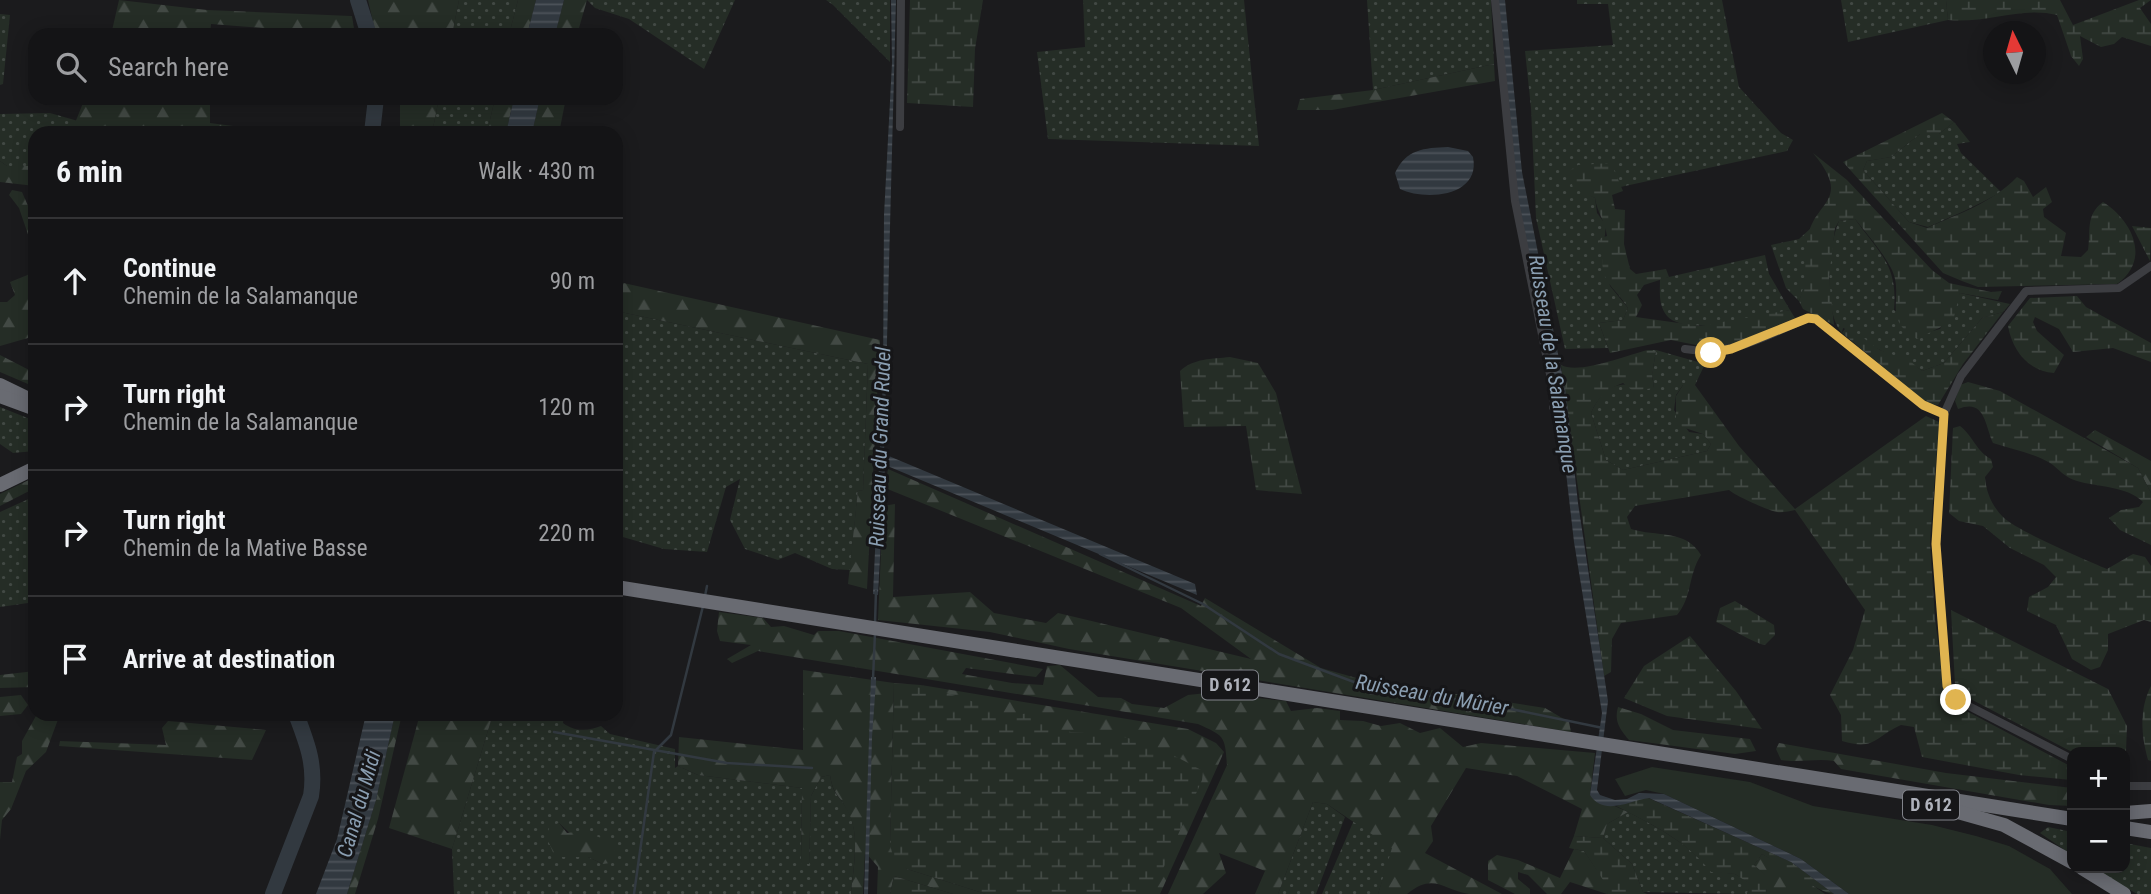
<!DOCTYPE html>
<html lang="en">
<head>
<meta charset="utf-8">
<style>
  :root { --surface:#141416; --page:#1d1d1f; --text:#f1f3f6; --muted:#9d9ea1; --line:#333335 }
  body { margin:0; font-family:"Roboto Condensed",sans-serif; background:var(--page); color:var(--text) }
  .controls { position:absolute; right:21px; bottom:21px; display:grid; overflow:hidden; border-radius:14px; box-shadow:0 4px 18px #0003 }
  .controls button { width:63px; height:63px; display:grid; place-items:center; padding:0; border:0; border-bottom:2px solid var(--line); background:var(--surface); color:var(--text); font:35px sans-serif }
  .compass { position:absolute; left:1983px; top:21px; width:63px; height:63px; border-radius:50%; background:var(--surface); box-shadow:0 4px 18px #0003; rotate:355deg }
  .stop { position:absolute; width:21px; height:21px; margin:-16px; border:5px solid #e0b450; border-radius:50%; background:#fff }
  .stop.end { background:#e0b450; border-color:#fff; box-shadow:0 2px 7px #0008 }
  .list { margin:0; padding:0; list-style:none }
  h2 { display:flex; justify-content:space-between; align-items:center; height:91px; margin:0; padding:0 28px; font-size:30px }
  h2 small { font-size:23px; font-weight:400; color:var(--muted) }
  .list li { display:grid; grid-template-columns:46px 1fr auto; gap:21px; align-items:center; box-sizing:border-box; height:126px; padding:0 28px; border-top:2px solid var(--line) }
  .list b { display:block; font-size:26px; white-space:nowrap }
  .list p { margin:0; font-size:23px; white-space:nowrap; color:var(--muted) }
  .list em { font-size:23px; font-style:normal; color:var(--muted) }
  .icon { flex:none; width:38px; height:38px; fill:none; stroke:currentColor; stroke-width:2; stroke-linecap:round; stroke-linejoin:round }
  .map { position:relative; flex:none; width:2151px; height:894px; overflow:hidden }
  .search { position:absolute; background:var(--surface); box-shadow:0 4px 18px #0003; left:28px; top:28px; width:595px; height:77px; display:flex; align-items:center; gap:18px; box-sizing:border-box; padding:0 24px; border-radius:21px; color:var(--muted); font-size:26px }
  .panel { position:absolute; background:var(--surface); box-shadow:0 4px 18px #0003; left:28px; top:126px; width:595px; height:595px; border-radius:21px }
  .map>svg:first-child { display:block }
  .grass { fill:url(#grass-dots); fill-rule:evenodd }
  .forest { fill:url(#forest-firs) }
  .wetland { fill:url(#wetland-marsh) }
  .pitch { fill:#252d26 }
  .water { fill:url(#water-rules) }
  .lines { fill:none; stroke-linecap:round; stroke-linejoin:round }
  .stream { stroke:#323940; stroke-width:2.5 }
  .river { stroke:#323940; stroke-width:16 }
  .street { stroke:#3c3d41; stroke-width:8 }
  .highway { stroke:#696b72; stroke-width:14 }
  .route { stroke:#e0b450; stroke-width:9 }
  .labels { text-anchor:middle; stroke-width:6; stroke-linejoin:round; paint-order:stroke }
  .shield { fill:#161618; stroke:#81838a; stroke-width:2 }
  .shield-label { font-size:18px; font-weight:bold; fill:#afb2bb }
  .water-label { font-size:21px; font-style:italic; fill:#8a9eb1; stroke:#161618 }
</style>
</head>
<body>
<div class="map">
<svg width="2151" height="894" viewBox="0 0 2151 894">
  <defs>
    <pattern id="grass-dots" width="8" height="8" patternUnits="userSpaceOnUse" patternTransform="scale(1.75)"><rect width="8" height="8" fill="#252d26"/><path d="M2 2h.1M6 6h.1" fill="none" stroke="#424944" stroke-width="1.8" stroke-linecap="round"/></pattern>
    <pattern id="forest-firs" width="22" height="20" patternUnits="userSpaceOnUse" patternTransform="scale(1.75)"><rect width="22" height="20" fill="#252d26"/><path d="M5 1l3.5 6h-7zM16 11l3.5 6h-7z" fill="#424944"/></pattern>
    <pattern id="wetland-marsh" width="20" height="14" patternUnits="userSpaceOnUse" patternTransform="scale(1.75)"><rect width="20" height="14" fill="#252d26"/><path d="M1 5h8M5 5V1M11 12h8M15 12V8" fill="none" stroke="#424944"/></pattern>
    <pattern id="water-rules" width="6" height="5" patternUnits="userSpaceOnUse" patternTransform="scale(1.75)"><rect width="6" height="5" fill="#323940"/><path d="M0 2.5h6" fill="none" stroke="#4d535a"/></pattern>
  </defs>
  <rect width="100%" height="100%" fill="#1b1b1d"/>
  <g class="grass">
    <path d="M459,0H518L509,35H452Z"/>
    <path d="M587,0H735L704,69L629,19L595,8Z"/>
    <path d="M826,0H890V62L833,5Z"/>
    <path d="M1083,0H1244L1259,146L1048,139L1037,52L1085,47Z"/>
    <path d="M1367,0H1491L1494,64L1373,90Z"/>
    <path d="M1577,0H1722L1739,87L1781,133L1793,140L1787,151L1588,194L1595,198L1597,213L1606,225L1603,252L1610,286L1628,308L1623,320L1599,323L1608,348L1565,349L1536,218L1531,108L1525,51L1613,45L1608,4H1577Z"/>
    <path d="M1841,0H1946L1948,20L1848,42Z"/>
    <path d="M0,14L10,15L3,84L0,85Z"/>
    <path d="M439,98H495L487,133H432Z"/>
    <path d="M50,113L78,121L71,133H35V166H7L0,161V114Z"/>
    <path d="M1954,122L1970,142L1957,144L1961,153L2001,192C1977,206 1953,216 1928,227L1909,222L1863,170L1867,161L1891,157L1920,134H1939Z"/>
    <path d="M1855,219C1880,254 1898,265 1894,310L1925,333L1940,329L1960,293L2010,304L2003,312L1982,318L1944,363L1922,371C1909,360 1897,358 1882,351C1868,344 1859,333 1843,328L1842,333C1823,312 1828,246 1839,221Z"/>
    <path d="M1811,228L1806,255L1807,280L1799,301L1786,288L1771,245L1799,239Z"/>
    <path d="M1765,255L1769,274L1790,310C1764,316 1687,338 1667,316C1658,305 1660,291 1660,279Z"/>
    <path d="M616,311L868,364L863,491L858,490L850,570L832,569L795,553L778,560L745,549L730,520L740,479L726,487L707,552L664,549L616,535Z"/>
    <path d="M1656,350L1705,364L1695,385H1683L1676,395L1674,410L1689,432L1703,434L1711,444L1707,451L1623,470L1606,460L1591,413C1606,380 1622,382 1654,388L1652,375Z"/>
    <path d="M0,407L35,421V451L13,453L0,444Z"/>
    <path d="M35,496V602L0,607V512Z"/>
    <path d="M493,714H564L563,723C575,732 588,731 601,726L610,734L675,749V768L678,766L698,775L802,788L801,864H809L811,796L821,777L830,775C833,795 838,794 847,809C861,833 853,868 851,894H454L452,849ZM559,823L603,864L588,857H555Z"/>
    <path d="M1313,802L1327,804L1345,817L1316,894H1278Z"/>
    <path d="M1628,812C1659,828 1689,844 1711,871L1735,874L1751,884L1747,894L1643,892L1632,864L1603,838L1607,824Z"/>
    <path d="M1354,820L1393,848L1378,894H1322Z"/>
    <path d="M2048,827L2072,832V855L2040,833Z"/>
    <path d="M2125,843L2151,848V894H2137L2093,868H2125Z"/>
  </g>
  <g class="forest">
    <path d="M119,0L207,10L352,16L355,35L211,24L210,35H111Z"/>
    <path d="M368,0H459L452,35H376Z"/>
    <path d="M518,0H536L527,35H509Z"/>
    <path d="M564,0H587L577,35H555Z"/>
    <path d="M1494,64L1495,81L1332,110H1297L1300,99L1373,90Z"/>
    <path d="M85,98H210V123L288,133H100L92,129L90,133H71Z"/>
    <path d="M400,98H439L432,133H392L400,126Z"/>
    <path d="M495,98H514L506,133H487Z"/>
    <path d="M540,98H566L559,133H532Z"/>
    <path d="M0,161L7,166H35V186L0,182Z"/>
    <path d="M12,190L22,192L35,222V255L19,208L9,195Z"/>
    <path d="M35,272V336L0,346V302H7L15,295L10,282Z"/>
    <path d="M619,282L880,340L867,589L848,584L858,490L863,491L868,364L616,311Z"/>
    <path d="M0,355L35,373V387L0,372Z"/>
    <path d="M2095,430L2151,461V493L2138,468L2086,437Z"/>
    <path d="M888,469L1201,606L1205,598L1321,668L1360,679L1545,708L1569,722L1571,732L1069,649L990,632L878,620L883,506L895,504L893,597L970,592L994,613L1046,623L1058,613L1251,659L1181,608L885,488Z"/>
    <path d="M35,477V488L0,506V494Z"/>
    <path d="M719,612L763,618L771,627L784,626L814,635L818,631H839L1043,669L1036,677L966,668L962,674L1012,683L1043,685L1047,666L1060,665L1098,697L1121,698L1132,704L1164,708L1188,695L1207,693L1286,701L1291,711L1317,708L1340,711V720L1363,721L1381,726L1400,723L1420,733L1440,728L1463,747L1481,743L1595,753L1590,795L1628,812L1607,824L1603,838L1574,836L1582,809L1517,776L1466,768L1431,826L1433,841L1425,853L1502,894C1491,894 1479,894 1469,894C1443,890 1434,872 1407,894H1378L1392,848L1327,804L1313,802L1278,894H1255L1265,871L1219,853L1226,873L1203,894H1168L1227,765C1225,735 1224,736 1198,724L758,651L732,663L727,659L751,645L720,641L717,631Z"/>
    <path d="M803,670L894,683L890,844L907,869L986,894H953L894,876L890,894H877L878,867L865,852L863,894H851C853,869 861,833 847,810C839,794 833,795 830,775L821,777L811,796L809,864H801L802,788L698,775L678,766L679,737L803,750Z"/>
    <path d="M35,671V687L0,688V675Z"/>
    <path d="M921,685L1188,729L1216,743L1224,752L1160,894H1151L1084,755Z"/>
    <path d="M21,695L28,705L21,714L0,716V697Z"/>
    <path d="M1618,707L1641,714L1673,730L1750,739L1756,751L1735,754L1629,740C1620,729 1614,722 1618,707Z"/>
    <path d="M37,714H60L46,752L26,771L11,809L2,820L0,840V782H12L17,757L22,754V741Z"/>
    <path d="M395,714H402L378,819L355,894H347L376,800Z"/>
    <path d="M420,714H493L452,849L389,828Z"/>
    <path d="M168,721L266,730L252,760L59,746L60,741L166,745L162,728Z"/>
    <path d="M1779,743L1946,773L2072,788V806L2049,805L1841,769L1834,761C1816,758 1800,763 1781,760L1776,749Z"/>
    <path d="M559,823L567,833L583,831L614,843L616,862L603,864L588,857H555L546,836L550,826Z"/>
    <path d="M1574,849L1584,851L1610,889L1607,894L1570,882L1561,894H1547L1528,875L1518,872V879L1530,889V894H1515L1488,880V861L1497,855L1518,860L1560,878Z"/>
    <path d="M1762,854L1790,869L1825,894H1766L1768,878L1754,865Z"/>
  </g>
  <g class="wetland">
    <path d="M910,0H983L975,49L973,107L907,103Z"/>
    <path d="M1946,0H2060L2073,25L2139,0H2151L2140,8L2151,24V46L2122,37L2114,44L2101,47L2080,36L2083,59L2079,66L2071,56L2057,15C2022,6 1985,24 1948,20Z"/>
    <path d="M1942,113L1954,122L1939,134H1920L1891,157L1867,161L1863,170L1909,222L1927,228C1960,213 1992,203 2017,177L2024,181L2033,197L2046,187L2052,202L2043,209L2044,217L2066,233L2061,256L2081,257L2088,250C2091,232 2085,215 2103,202C2133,221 2151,260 2117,284L1978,287L1962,281L1943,273L1843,162Z"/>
    <path d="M1813,153L1847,180L1932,270L1949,283L1991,292L2002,291L1998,300L1960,293L1953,321L1917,339C1880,317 1906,297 1891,268C1882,251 1867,234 1855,219L1839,221L1835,228L1829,278L1834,325L1803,309L1799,301C1809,274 1803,262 1808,236C1815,200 1853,201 1813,153Z"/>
    <path d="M1611,163L1623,191L1612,195L1615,209L1625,210L1624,244L1630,269L1636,274L1666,269L1669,277L1644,285L1637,295L1642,305L1636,317L1700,326L1790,310L1795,318L1728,346L1711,348L1671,340L1610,353L1599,323L1623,320L1628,308C1614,285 1599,283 1603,252L1596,247L1601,238L1607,236C1605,221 1597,212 1595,198L1573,188L1569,171L1578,165Z"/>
    <path d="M2132,226L2151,228L2150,261Z"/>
    <path d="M2077,296L2086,307L2151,343V362L2113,348L2073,352L2059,329L2035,317L2033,322L2037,331L2064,355L2054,373C2029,372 2012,350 2008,326L2030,298Z"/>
    <path d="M2003,312L1963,364L1938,405L1928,404L1842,333L1847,326L1880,350L1910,361L1922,371L1944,363L1982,318Z"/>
    <path d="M1648,350H1656L1652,375L1654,388L1633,391L1623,383C1607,389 1598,397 1591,413L1606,460L1623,470L1707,451L1711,444L1703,434L1676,425V396L1683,385H1695L1739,446L1795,509L1926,416L1939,422L1930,542L1935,619L1945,695L1957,706L2072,767V780L2019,775L1922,757L1914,727L1901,725C1874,737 1875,751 1842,741L1841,715L1830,695L1853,650L1865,610L1795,510C1790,511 1782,513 1777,512C1769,511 1734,495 1729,490L1635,506L1627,517L1631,529C1656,537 1686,529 1701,555C1688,575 1692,598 1677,615L1621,623L1612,639L1611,672L1604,676L1561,365C1579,375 1626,355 1648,350Z"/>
    <path d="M1230,357L1258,363L1276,393L1302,494L1256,490L1246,426L1184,427L1180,371C1194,358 1212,359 1230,357Z"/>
    <path d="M1968,382L2000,391L2138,468L2151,493V545L2120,530L2109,518L2121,510L2139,507L2143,502C2128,486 2096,487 2077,481C2065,478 2059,469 2050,463C2034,453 2011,449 1993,443C1985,425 1985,398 1958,409L1955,401L1960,385Z"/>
    <path d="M1960,426C1974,437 1976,451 1991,459L1993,467L1985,477C1986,492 1992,506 2003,517C2017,531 2086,560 2107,569L2133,554L2145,557L2151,566V622L2144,620L2108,634V650L2100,667L2091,670L2072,659L2056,625L2027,611L2029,597L2048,587L2056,577L2044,565L2010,548L1983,526L1959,521L1949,513L1953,428Z"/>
    <path d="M1735,601L1774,625L1775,635L1765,645C1753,643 1729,627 1716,622L1720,608Z"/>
    <path d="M1951,610L2108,689L2127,726L2125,777V752H2072L1961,694L1955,685Z"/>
    <path d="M1690,636L1736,691L1762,729L1667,716L1624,698L1644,666Z"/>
    <path d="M894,683L921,685L999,710L1004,716L1031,713C1069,740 1072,729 1113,735C1146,740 1174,755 1203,771L1202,780L1152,894H986L907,869L893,857L890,844Z"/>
    <path d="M2151,686V761L2148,760C2141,735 2139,709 2151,686Z"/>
    <path d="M1646,797L1791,862L1834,894C1820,894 1778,863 1762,854L1754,865L1769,878L1766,894H1747L1750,884L1735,874L1711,872C1686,840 1651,824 1616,806Z"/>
    <path d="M1574,836L1603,838L1632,864L1643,892L1647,894H1607L1609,889L1584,851L1569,848Z"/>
    <path d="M894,876L953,894H890Z"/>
  </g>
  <path class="pitch" d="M1652,767L1750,782L1813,806L1932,825L1976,836L2009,846L2050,869L2072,894H1849L1801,859L1664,794L1646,790L1625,796L1615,779Z"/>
  <g class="water">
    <path d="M536,0H564L555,35H527Z"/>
    <path d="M891,0H896L884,454L1195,584L1197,595L885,465L878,595L873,594L883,381L884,215L892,63Z"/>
    <path d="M1498,0H1505L1522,172L1566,394L1578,503L1608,701L1597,790L1600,795L1615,800L1627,799L1639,793L1664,794L1801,859L1849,894H1834L1791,862L1649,798C1631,800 1604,817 1590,795L1602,713L1574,542L1557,394L1519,217Z"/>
    <path d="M514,98H540L532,133H506Z"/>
    <path d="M1448,147L1468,151L1473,157C1481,197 1425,201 1400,189L1395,173C1406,149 1424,148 1448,147Z"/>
    <path d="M871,677H876V682L872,737L868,894H864Z"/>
    <path d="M366,714H395L376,800L347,894H316L337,839Z"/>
  </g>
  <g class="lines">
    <g class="stream">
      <path d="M1100,554L1203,604L1279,654L1370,688L1477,702L1603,728"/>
      <path d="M705,596L707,586"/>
      <path d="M875,623L876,591"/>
      <path d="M873,679L875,633"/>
      <path d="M554,732L727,763L812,768"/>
      <path d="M634,894L654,752L671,735L703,606"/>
    </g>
    <g class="river">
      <path d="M358,0L369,35"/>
      <path d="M372,133L376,98"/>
      <path d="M273,894L311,796C316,765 307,743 296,714"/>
    </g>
    <g class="street">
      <path d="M1495,0L1515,201L1554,394L1553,407"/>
      <path d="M900,127L901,0"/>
      <path d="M1685,349C1733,357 1765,336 1808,318L1816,319L1923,405L1944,414"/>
      <path d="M2072,759L1957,700L1947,686L1936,544L1944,414L1961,376L2026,291L2119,288L2151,266"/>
      <path d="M2125,786H2151"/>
    </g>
    <g class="highway">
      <path d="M0,385L35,402"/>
      <path d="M0,396L35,409"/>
      <path d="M0,485L35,468"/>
      <path d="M616,587L2072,819"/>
      <path d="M1940,807L2004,825L2072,862"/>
      <path d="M2125,813L2151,811"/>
      <path d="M2125,828L2151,832"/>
      <path d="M2082,868L2124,894"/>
    </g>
  </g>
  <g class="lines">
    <path class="route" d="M1711,353L1731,349L1808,318L1816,319L1923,405L1944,414L1936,544L1947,686L1956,700"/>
  </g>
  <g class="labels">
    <g class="shield">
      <rect x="1202" y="670.5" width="56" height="29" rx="5"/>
      <rect x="1903" y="790.5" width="56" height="29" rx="5"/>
    </g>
    <g class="shield-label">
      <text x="1230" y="691">D 612</text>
      <text x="1931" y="811">D 612</text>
    </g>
    <g class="water-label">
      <text transform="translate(1553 364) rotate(81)" y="7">Ruisseau de la Salamanque</text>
      <text transform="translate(880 447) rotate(-88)" y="7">Ruisseau du Grand Rudel</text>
      <text transform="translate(1432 695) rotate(10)" y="7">Ruisseau du Mûrier</text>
      <text transform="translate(359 804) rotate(-74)" y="7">Canal du Midi</text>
    </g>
  </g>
</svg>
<div class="controls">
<button>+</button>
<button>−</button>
</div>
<svg class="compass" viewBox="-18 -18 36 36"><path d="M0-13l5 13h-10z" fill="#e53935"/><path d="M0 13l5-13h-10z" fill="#9d9ea1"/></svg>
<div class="stop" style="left:1711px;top:353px"></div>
<div class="stop end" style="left:1956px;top:700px"></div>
<div class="search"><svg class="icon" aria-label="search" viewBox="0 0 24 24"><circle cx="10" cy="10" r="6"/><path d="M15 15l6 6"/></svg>Search here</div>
<section class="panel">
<h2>6 min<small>Walk · 430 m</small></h2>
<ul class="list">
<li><svg class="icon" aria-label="ahead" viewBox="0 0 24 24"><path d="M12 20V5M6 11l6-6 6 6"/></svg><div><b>Continue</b><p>Chemin de la Salamanque</p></div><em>90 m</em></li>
<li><svg class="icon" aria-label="right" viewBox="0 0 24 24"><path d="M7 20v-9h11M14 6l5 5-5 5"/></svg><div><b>Turn right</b><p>Chemin de la Salamanque</p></div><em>120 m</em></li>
<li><svg class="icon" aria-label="right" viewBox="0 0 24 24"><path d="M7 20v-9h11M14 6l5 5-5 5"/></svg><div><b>Turn right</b><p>Chemin de la Mative Basse</p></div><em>220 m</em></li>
<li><svg class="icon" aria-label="arrive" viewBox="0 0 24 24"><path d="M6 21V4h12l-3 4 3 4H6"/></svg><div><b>Arrive at destination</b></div></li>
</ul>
</section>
</div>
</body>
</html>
